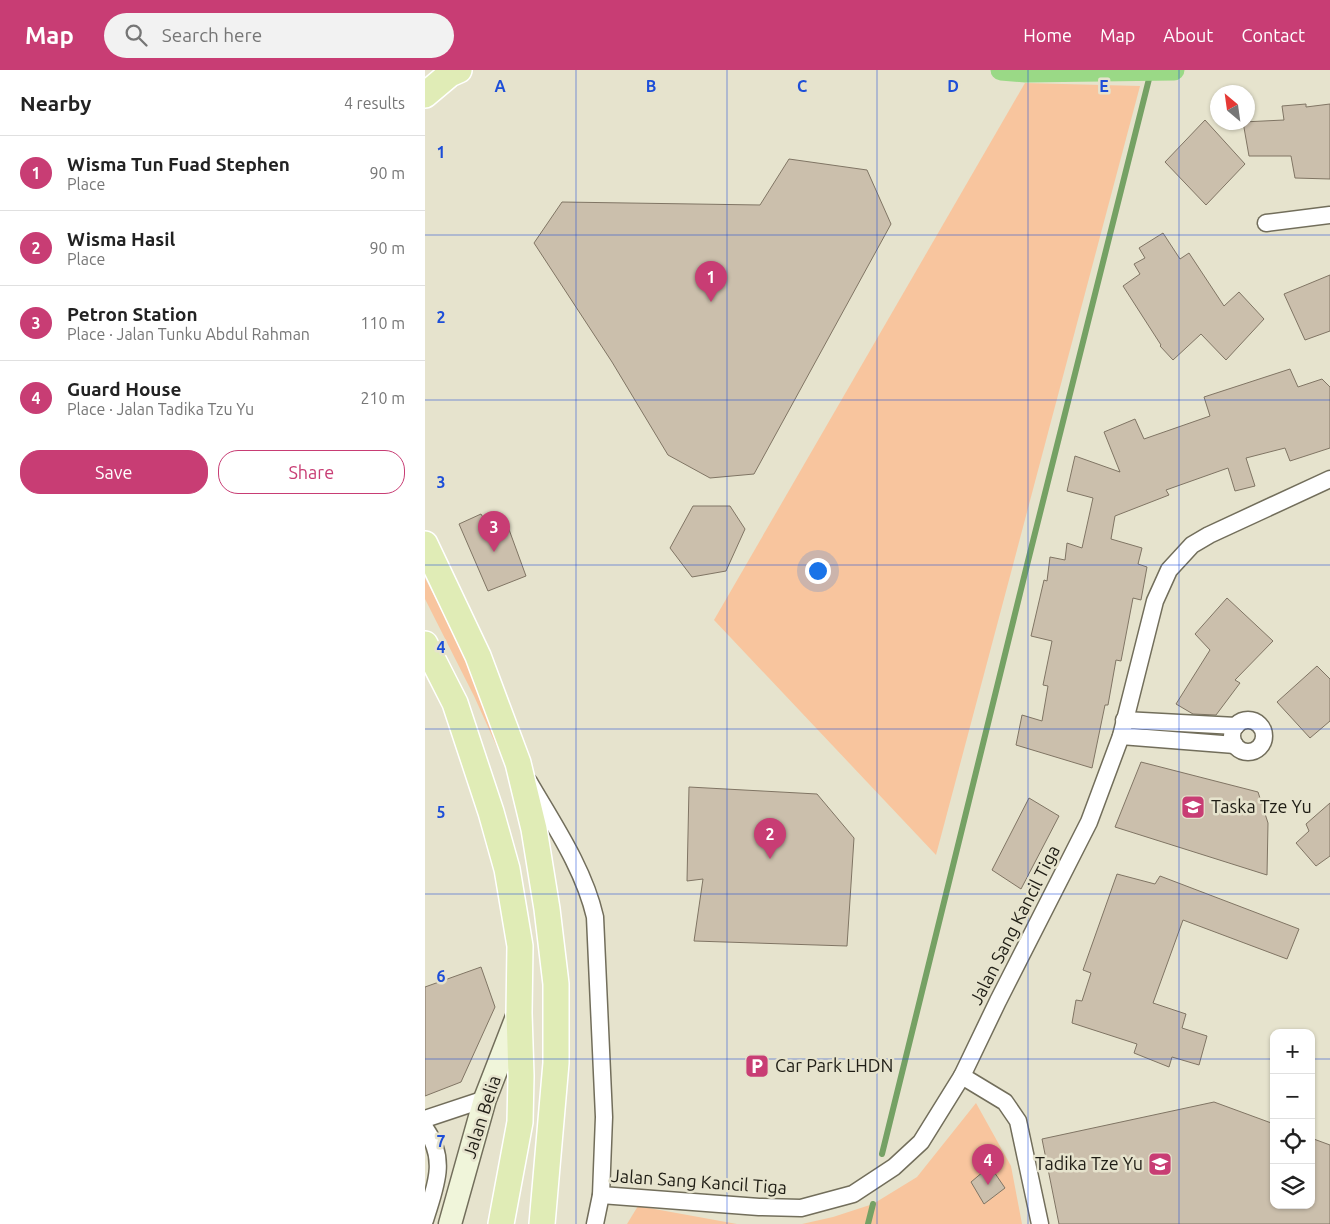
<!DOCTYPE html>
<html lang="en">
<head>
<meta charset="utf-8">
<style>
  :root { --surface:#fff; --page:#f2f2f2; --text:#222; --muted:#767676; --line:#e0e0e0; --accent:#c83d74 }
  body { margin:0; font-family:Ubuntu,sans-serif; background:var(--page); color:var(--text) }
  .controls { position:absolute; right:15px; bottom:15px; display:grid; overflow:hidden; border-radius:10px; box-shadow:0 1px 4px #0004 }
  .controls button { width:45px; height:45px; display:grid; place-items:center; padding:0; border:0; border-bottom:1px solid var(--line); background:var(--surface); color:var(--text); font:25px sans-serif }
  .compass { position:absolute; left:785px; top:15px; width:45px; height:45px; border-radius:50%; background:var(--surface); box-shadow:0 1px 4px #0004; rotate:331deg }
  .you { position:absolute; left:392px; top:500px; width:18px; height:18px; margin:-12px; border:4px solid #fff; border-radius:50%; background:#1a73e8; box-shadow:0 0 0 8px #1a73e833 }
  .badge { display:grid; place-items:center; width:32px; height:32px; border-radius:50%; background:var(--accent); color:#fff; font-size:16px; font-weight:700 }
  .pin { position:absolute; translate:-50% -41px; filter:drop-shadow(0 1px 2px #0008) }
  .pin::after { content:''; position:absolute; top:26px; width:18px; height:15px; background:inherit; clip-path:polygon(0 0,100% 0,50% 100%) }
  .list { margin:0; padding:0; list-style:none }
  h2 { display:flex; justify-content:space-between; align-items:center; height:65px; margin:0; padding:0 20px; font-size:21px }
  h2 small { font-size:16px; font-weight:400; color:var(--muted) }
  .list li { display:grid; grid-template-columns:32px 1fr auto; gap:15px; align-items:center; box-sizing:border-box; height:75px; padding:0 20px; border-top:1px solid var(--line) }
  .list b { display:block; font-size:19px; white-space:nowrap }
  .list p { margin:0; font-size:16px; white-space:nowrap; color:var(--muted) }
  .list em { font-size:16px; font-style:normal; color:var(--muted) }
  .actions { display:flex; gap:10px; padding:15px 20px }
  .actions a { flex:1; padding:11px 0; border:1px solid var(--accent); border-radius:20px; text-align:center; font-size:18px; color:var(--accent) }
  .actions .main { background:var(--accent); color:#fff }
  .icon { flex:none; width:28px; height:28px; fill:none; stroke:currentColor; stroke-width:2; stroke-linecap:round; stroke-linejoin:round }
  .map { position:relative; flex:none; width:905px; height:1154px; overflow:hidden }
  header { display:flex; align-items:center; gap:30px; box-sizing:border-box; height:70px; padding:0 25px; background:var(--accent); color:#fff }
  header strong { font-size:24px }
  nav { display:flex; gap:28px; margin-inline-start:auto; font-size:18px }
  .search { width:350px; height:45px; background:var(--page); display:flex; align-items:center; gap:12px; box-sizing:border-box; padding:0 18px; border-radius:28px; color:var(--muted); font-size:19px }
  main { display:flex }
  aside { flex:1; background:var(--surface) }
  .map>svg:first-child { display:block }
  .green { fill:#f8c59e }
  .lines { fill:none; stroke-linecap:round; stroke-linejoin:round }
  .stream { stroke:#75a164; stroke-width:6 }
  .canal { stroke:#9ad986; stroke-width:21 }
  .building { fill:#cbbfac; stroke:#807564 }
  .street-casing { stroke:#726e5b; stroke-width:19 }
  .secondary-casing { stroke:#726e5b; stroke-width:25 }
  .primary-casing { stroke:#fff; stroke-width:28 }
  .street { stroke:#fff; stroke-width:16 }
  .secondary { stroke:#f0f5da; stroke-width:22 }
  .primary { stroke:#e0ecb6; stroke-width:25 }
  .grid { fill:none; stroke:#1d4ed8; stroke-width:1; stroke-opacity:0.55 }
  .labels { text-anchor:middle; stroke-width:5; stroke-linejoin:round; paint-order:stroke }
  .poi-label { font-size:18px; fill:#1f1d15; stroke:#e6e3cd; text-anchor:start }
  .street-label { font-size:18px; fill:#1f1d15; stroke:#e6e3cd }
  .grid-label { font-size:16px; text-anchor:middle; font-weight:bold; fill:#1d4ed8; stroke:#e6e3cd; stroke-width:5; stroke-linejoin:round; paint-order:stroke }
</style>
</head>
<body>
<header>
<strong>Map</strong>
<div class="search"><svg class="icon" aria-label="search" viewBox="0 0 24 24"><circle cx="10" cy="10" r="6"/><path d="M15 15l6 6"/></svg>Search here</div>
<nav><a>Home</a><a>Map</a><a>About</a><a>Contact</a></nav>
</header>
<main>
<aside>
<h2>Nearby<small>4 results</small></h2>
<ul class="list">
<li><span class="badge">1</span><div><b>Wisma Tun Fuad Stephen</b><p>Place</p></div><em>90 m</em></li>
<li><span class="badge">2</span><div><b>Wisma Hasil</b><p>Place</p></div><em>90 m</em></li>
<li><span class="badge">3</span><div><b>Petron Station</b><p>Place · Jalan Tunku Abdul Rahman</p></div><em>110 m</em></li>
<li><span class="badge">4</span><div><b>Guard House</b><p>Place · Jalan Tadika Tzu Yu</p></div><em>210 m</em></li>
</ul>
<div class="actions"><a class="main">Save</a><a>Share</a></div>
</aside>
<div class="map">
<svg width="905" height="1154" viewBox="0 0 905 1154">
  <rect width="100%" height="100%" fill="#e6e3cd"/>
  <g class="green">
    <path d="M600,13L715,16L511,785L289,550Z"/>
    <path d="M0,508L58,622L90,724L77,688L49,626L0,529Z"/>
    <path d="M551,1033L586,1096L597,1154H377L408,1147L448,1134L492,1107Z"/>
    <path d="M213,1136L312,1154H202Z"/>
  </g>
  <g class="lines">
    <g class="stream">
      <path d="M457,1084L603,491L726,1"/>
      <path d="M443,1154L448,1134"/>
    </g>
    <path class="canal" d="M576,0L601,2L749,0"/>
  </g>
  <g class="building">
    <path d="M881,34V37L905,34V109L870,108L866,86H824L818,52L859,50L857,36Z"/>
    <path d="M780,50L820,94L781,135L740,92Z"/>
    <path d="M364,89L442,100L466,154L329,404L285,408L243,385L187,292L109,173L137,132L335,135Z"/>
    <path d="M738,163L755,189L764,183L799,236L814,222L839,249L801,290L776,264L748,290L735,276L736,275L698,216L715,204L709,194L720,188L714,178Z"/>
    <path d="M905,205V261L880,270L859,224Z"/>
    <path d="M865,299L873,317L897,309L905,317V378L865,391L860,378L821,388L830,416L810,421L803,398L741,420L744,425L690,446L686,469L717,478L713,494L722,497L716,530L708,528L696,591L691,590L683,635H680L667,698L591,675L597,645L617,651L623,616L618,615L627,571L606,566L619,510L622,511L625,487L640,490L642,473L657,478L668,428L642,421L650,386L695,402L679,362L710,349L719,369L785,346L779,327Z"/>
    <path d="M268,436H305L320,459L301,501L267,507L245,478Z"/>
    <path d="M56,444L64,458L82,454L101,506L63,521L34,454Z"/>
    <path d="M802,528L848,571L810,610L815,613L791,645L768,644L751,634L785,580L770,564Z"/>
    <path d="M892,596L905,609V651L885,668L852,632Z"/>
    <path d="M716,692L833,722L843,753L842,805L690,757Z"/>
    <path d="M264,717L392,724L429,768L422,876L269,871L278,809L262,811Z"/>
    <path d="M604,728L634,746L596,819L567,800Z"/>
    <path d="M905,733V786L891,796L871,773L884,761L881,754Z"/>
    <path d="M692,804L730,814L735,806L874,859L862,889L758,850L728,933L761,944L757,958L782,966L774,995L747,987L744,997L709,983L712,974L647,953L651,930L657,931L666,903L658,900Z"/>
    <path d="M56,897L70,937L36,1012L0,1026V917Z"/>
    <path d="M789,1032L849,1054V1135H886V1068L905,1075V1154H634L617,1069Z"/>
    <path d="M565,1096L580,1118L559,1134L546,1112Z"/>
  </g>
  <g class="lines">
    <g class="street-casing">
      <g id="street">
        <path d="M841,153L905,145"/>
        <path d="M699,650L811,656"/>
        <circle cx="823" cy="666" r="16"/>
        <path d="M696,666L810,675"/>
        <path d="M104,712C129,755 159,799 170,847L179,1047L176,1125L170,1154"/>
        <path d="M537,1006L580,1032L593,1051L615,1154"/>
        <path d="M0,1049L60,1029"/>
        <path d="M0,1058C23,1090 10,1117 0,1150"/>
        <path d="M176,1125L334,1137L376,1138L428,1124L469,1097L496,1072L537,1006L573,931L664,752L696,666L730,531L744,500L767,475L784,465L905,409"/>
      </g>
    </g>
    <g class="secondary-casing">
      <path id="secondary" d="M25,1154L60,1029L93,944"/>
    </g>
    <g class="primary-casing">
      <g id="primary">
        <path d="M0,25L25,4L34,0"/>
        <path d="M0,474L53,586L93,693L109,759L122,839L131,914V993L117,1154"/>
        <path d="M0,574L30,633L66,742L82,799L95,876L94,943L96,1006L95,1052L76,1154"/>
      </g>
    </g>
    <use href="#street" class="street"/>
    <use href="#secondary" class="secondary"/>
    <use href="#primary" class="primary"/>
  </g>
  <path class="grid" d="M151,0V1154M302,0V1154M452,0V1154M603,0V1154M754,0V1154M0,165H905M0,330H905M0,495H905M0,659H905M0,824H905M0,989H849M886,989H905"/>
  <defs>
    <g id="school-square" transform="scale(1.25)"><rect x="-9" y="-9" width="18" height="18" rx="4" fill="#c83d74" stroke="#e6e3cd"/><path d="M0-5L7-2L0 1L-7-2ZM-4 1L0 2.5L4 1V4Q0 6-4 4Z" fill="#fff"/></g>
    <g id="parking-square" transform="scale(1.25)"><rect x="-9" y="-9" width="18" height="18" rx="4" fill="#c83d74" stroke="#e6e3cd"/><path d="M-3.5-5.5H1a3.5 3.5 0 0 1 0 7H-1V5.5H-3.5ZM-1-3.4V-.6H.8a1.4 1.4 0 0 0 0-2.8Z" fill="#fff"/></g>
  </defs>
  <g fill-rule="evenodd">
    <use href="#school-square" x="768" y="737"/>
    <use href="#parking-square" x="332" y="996"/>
    <use href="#school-square" x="735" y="1094"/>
  </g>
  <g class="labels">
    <g class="poi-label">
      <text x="786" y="743">Taska Tze Yu</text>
      <text x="350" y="1002">Car Park LHDN</text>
      <text x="718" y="1100" text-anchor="end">Tadika Tze Yu</text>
    </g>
    <g class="street-label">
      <text transform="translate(590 855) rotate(-63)" y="6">Jalan Sang Kancil Tiga</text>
      <text transform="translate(57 1047) rotate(-72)" y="6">Jalan Belia</text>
      <text transform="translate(274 1112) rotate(4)" y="6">Jalan Sang Kancil Tiga</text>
    </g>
  </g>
  <g class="grid-label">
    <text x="75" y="22">A</text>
    <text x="226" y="22">B</text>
    <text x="377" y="22">C</text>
    <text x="528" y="22">D</text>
    <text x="679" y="22">E</text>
    <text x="16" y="88">1</text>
    <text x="16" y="253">2</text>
    <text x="16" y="418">3</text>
    <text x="16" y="583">4</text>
    <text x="16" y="748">5</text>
    <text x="16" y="912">6</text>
    <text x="16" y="1077">7</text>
  </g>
</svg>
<div class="controls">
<button>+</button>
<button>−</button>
<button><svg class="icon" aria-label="locate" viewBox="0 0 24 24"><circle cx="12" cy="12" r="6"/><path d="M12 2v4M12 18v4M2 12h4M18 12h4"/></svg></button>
<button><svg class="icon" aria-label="layers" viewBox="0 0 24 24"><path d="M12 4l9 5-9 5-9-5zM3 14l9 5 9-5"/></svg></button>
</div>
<svg class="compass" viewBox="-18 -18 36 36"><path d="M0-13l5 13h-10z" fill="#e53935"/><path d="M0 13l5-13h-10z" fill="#767676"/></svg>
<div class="you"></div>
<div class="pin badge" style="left:286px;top:232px">1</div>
<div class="pin badge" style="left:345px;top:789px">2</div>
<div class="pin badge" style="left:69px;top:482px">3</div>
<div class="pin badge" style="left:563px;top:1115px">4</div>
</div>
</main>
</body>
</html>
